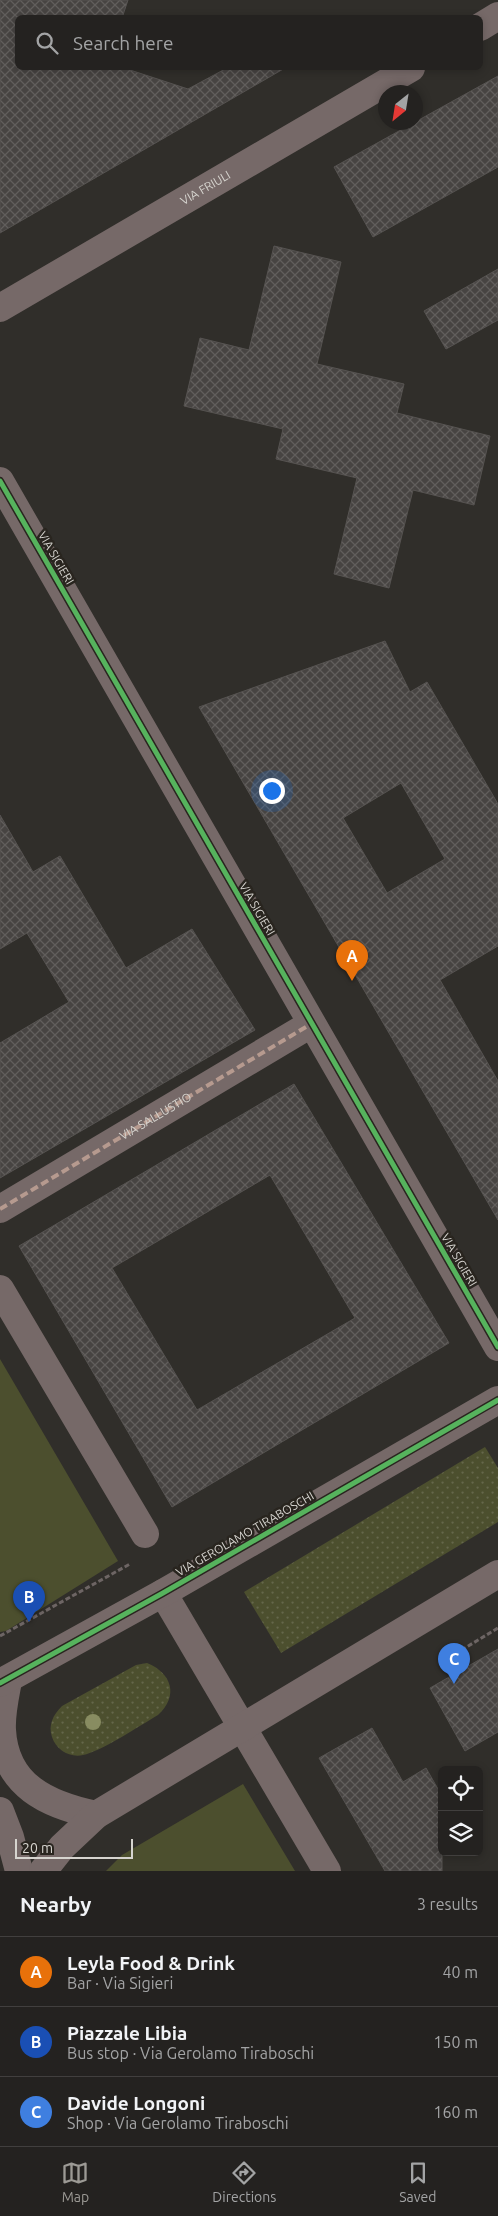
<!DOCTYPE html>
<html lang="en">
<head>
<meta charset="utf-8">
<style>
  :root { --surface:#242220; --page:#302f2d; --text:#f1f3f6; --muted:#a3a4a5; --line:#413f3e; --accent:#9c9a95 }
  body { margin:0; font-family:Ubuntu,sans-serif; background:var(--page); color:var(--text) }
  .controls { position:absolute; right:15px; bottom:15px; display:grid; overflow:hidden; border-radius:8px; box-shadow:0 2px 8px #0003 }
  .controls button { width:45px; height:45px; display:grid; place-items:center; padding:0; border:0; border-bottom:1px solid var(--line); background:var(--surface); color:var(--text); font:25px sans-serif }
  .compass { position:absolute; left:378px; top:85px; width:45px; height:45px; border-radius:50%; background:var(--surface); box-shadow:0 2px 8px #0003; rotate:210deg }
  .scale { position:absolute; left:15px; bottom:12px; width:118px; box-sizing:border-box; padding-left:5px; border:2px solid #d6d4cf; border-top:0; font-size:14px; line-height:18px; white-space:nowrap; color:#d6d4cf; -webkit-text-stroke:4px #29251f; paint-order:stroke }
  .you { position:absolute; left:271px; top:790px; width:18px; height:18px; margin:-12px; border:4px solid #fff; border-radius:50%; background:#1a73e8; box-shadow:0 0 0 8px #1a73e833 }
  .badge { display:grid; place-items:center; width:32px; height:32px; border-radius:50%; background:var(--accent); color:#fff; font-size:16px; font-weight:700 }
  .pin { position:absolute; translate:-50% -41px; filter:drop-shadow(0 1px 2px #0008) }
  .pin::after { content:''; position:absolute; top:26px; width:18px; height:15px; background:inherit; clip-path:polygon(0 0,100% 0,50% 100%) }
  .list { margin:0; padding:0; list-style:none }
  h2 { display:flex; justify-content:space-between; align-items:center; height:65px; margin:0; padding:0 20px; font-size:21px }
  h2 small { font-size:16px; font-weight:400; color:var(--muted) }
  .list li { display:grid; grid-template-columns:32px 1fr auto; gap:15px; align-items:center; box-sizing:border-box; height:70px; padding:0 20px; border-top:1px solid var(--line) }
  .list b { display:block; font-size:19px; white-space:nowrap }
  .list p { margin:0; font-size:16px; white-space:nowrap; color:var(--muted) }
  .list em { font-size:16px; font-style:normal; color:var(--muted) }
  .icon { flex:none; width:28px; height:28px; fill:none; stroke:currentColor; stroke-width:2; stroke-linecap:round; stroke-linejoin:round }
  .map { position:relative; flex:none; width:498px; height:1871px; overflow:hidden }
  .search { position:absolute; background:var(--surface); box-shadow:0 2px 8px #0003; left:15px; right:15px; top:15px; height:55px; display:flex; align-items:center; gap:12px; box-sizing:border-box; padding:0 18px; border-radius:8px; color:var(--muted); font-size:19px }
  .sheet { height:275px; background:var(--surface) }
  nav { display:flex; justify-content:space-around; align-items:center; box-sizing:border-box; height:70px; border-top:1px solid var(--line); background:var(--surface); font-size:14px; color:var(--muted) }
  nav a { display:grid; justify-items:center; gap:2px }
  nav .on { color:var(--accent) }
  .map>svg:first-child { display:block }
  .grass { fill:url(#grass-dots) }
  .park { fill:#4c4f2e }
  .building { fill:url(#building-cross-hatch); stroke:#565351; fill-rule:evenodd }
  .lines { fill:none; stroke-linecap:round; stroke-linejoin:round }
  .path { stroke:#6d6564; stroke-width:3; stroke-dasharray:5 2.5; stroke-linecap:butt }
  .minor { stroke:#766968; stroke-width:28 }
  .quiet { stroke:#b69a8f; stroke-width:4; stroke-dasharray:8 4; stroke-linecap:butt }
  .cycleway-casing { stroke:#29251f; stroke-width:8 }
  .cycleway { stroke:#56b35d; stroke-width:5 }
  .tree { fill:#888c61 }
  .labels { text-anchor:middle; stroke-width:5; stroke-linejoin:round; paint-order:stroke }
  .street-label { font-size:12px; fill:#d6d4cf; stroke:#29251f }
</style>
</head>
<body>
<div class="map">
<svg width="498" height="1871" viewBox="0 0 498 1871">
  <defs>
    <pattern id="grass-dots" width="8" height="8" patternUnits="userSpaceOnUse" patternTransform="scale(1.25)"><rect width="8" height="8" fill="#4c4f2e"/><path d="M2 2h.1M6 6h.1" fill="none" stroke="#65674b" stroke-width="1.8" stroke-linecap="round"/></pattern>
    <pattern id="building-cross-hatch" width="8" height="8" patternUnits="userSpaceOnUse" patternTransform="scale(1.25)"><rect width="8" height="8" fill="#474442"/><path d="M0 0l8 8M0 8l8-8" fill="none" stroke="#615e5c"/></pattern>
  </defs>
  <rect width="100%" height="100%" fill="#302e2a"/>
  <g class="grass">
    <path d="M485,1447L498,1468V1522L281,1653L244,1592Z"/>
    <path d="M147,1663C172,1673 179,1696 158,1715C141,1725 100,1752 83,1755C70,1758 56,1750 52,1737C48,1725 53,1715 62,1706L136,1665Z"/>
  </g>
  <g class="park">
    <path d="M0,1359L118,1561L6,1631L0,1632Z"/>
    <path d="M243,1784L295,1871H106L122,1855Z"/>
  </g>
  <g class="building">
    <path d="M0,0H128L122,18H18V68H124L188,89L227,68H285L0,233Z"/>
    <path d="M498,76V167L373,237L334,167Z"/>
    <path d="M274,246L341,262L317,364L404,384L397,413L490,436L474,505L413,490L389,588L334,574L357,478L276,459L283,429L184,406L200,338L249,350Z"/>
    <path d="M498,269V320L446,349L424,311Z"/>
    <path d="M385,641L410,692L427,682L498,804V946L440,980L498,1081V1220L199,707ZM401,783L445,859L387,893L343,818Z"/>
    <path d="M0,815L33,872L60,856L126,968L192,929L255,1030L0,1178V1043L69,1002L27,933L0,949Z"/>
    <path d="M294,1084L449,1343L172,1507L19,1246ZM270,1175L355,1318L197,1410L112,1268Z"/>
    <path d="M498,1649V1732L465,1751L430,1688Z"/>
    <path d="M372,1728L403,1782L426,1768L442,1796V1871H385L319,1758Z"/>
  </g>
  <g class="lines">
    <g class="path">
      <path d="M0,1636L130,1564"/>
      <path d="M455,1654L498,1628"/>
    </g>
    <g class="minor">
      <path d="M480,27L498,16"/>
      <path id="s1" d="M0,308L411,68"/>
      <path d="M0,481L498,1347"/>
      <path id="s2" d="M0,1209L311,1024"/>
      <path d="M0,1289L145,1534"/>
      <path d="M163,1593L327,1871"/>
      <path d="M8,1681C5,1697 1,1714 2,1730C5,1786 48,1805 96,1815"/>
      <path d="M0,1683L163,1593L498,1400"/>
      <path d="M0,1811L10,1837L19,1871"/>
      <path d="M43,1871L62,1847L96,1815L498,1574"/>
    </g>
    <path class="quiet" d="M0,1209L311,1024"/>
    <g class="cycleway-casing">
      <g id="cycleway">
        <path d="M0,481L498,1347"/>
        <path d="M0,1683L163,1593L498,1400"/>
      </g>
    </g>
    <use href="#cycleway" class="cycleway"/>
  </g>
  <circle class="tree" cx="93" cy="1722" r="8"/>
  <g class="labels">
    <g class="street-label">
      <text dy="4" stroke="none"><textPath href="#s1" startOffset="238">VIA FRIULI</textPath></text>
      <text transform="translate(56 558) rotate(60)" y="4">VIA SIGIERI</text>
      <text transform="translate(257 909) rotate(60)" y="4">VIA SIGIERI</text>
      <text dy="4" stroke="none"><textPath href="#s2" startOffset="181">VIA SALLUSTIO</textPath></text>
      <text transform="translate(459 1260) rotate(60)" y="4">VIA SIGIERI</text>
      <text transform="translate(245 1534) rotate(-30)" y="4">VIA GEROLAMO TIRABOSCHI</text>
    </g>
  </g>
</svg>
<div class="controls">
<button><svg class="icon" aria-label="locate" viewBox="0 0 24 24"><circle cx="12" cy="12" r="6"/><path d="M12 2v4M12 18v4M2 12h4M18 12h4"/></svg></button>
<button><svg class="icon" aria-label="layers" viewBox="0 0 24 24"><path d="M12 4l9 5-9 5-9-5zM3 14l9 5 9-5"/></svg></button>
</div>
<svg class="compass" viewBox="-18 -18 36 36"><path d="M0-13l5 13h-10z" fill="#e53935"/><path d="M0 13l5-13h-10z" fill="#a3a4a5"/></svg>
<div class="scale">20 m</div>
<div class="you"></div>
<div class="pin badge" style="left:352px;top:981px;background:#e8710a">A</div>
<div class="pin badge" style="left:29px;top:1622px;background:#1a4fb4">B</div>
<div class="pin badge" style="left:454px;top:1684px;background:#3f7fe0">C</div>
<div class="search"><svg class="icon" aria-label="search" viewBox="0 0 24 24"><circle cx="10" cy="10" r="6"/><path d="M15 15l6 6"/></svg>Search here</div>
</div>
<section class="sheet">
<h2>Nearby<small>3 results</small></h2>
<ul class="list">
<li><span class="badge" style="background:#e8710a">A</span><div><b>Leyla Food &amp; Drink</b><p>Bar · Via Sigieri</p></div><em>40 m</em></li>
<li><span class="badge" style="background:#1a4fb4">B</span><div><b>Piazzale Libia</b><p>Bus stop · Via Gerolamo Tiraboschi</p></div><em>150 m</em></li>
<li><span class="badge" style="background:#3f7fe0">C</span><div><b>Davide Longoni</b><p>Shop · Via Gerolamo Tiraboschi</p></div><em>160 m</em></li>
</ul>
</section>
<nav>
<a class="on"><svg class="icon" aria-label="map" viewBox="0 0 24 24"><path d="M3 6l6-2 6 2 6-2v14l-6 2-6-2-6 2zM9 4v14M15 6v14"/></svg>Map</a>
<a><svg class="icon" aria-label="directions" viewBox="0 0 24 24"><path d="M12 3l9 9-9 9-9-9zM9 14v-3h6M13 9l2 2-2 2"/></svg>Directions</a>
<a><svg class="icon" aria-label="saved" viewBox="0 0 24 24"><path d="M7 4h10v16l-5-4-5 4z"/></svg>Saved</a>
</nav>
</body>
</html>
